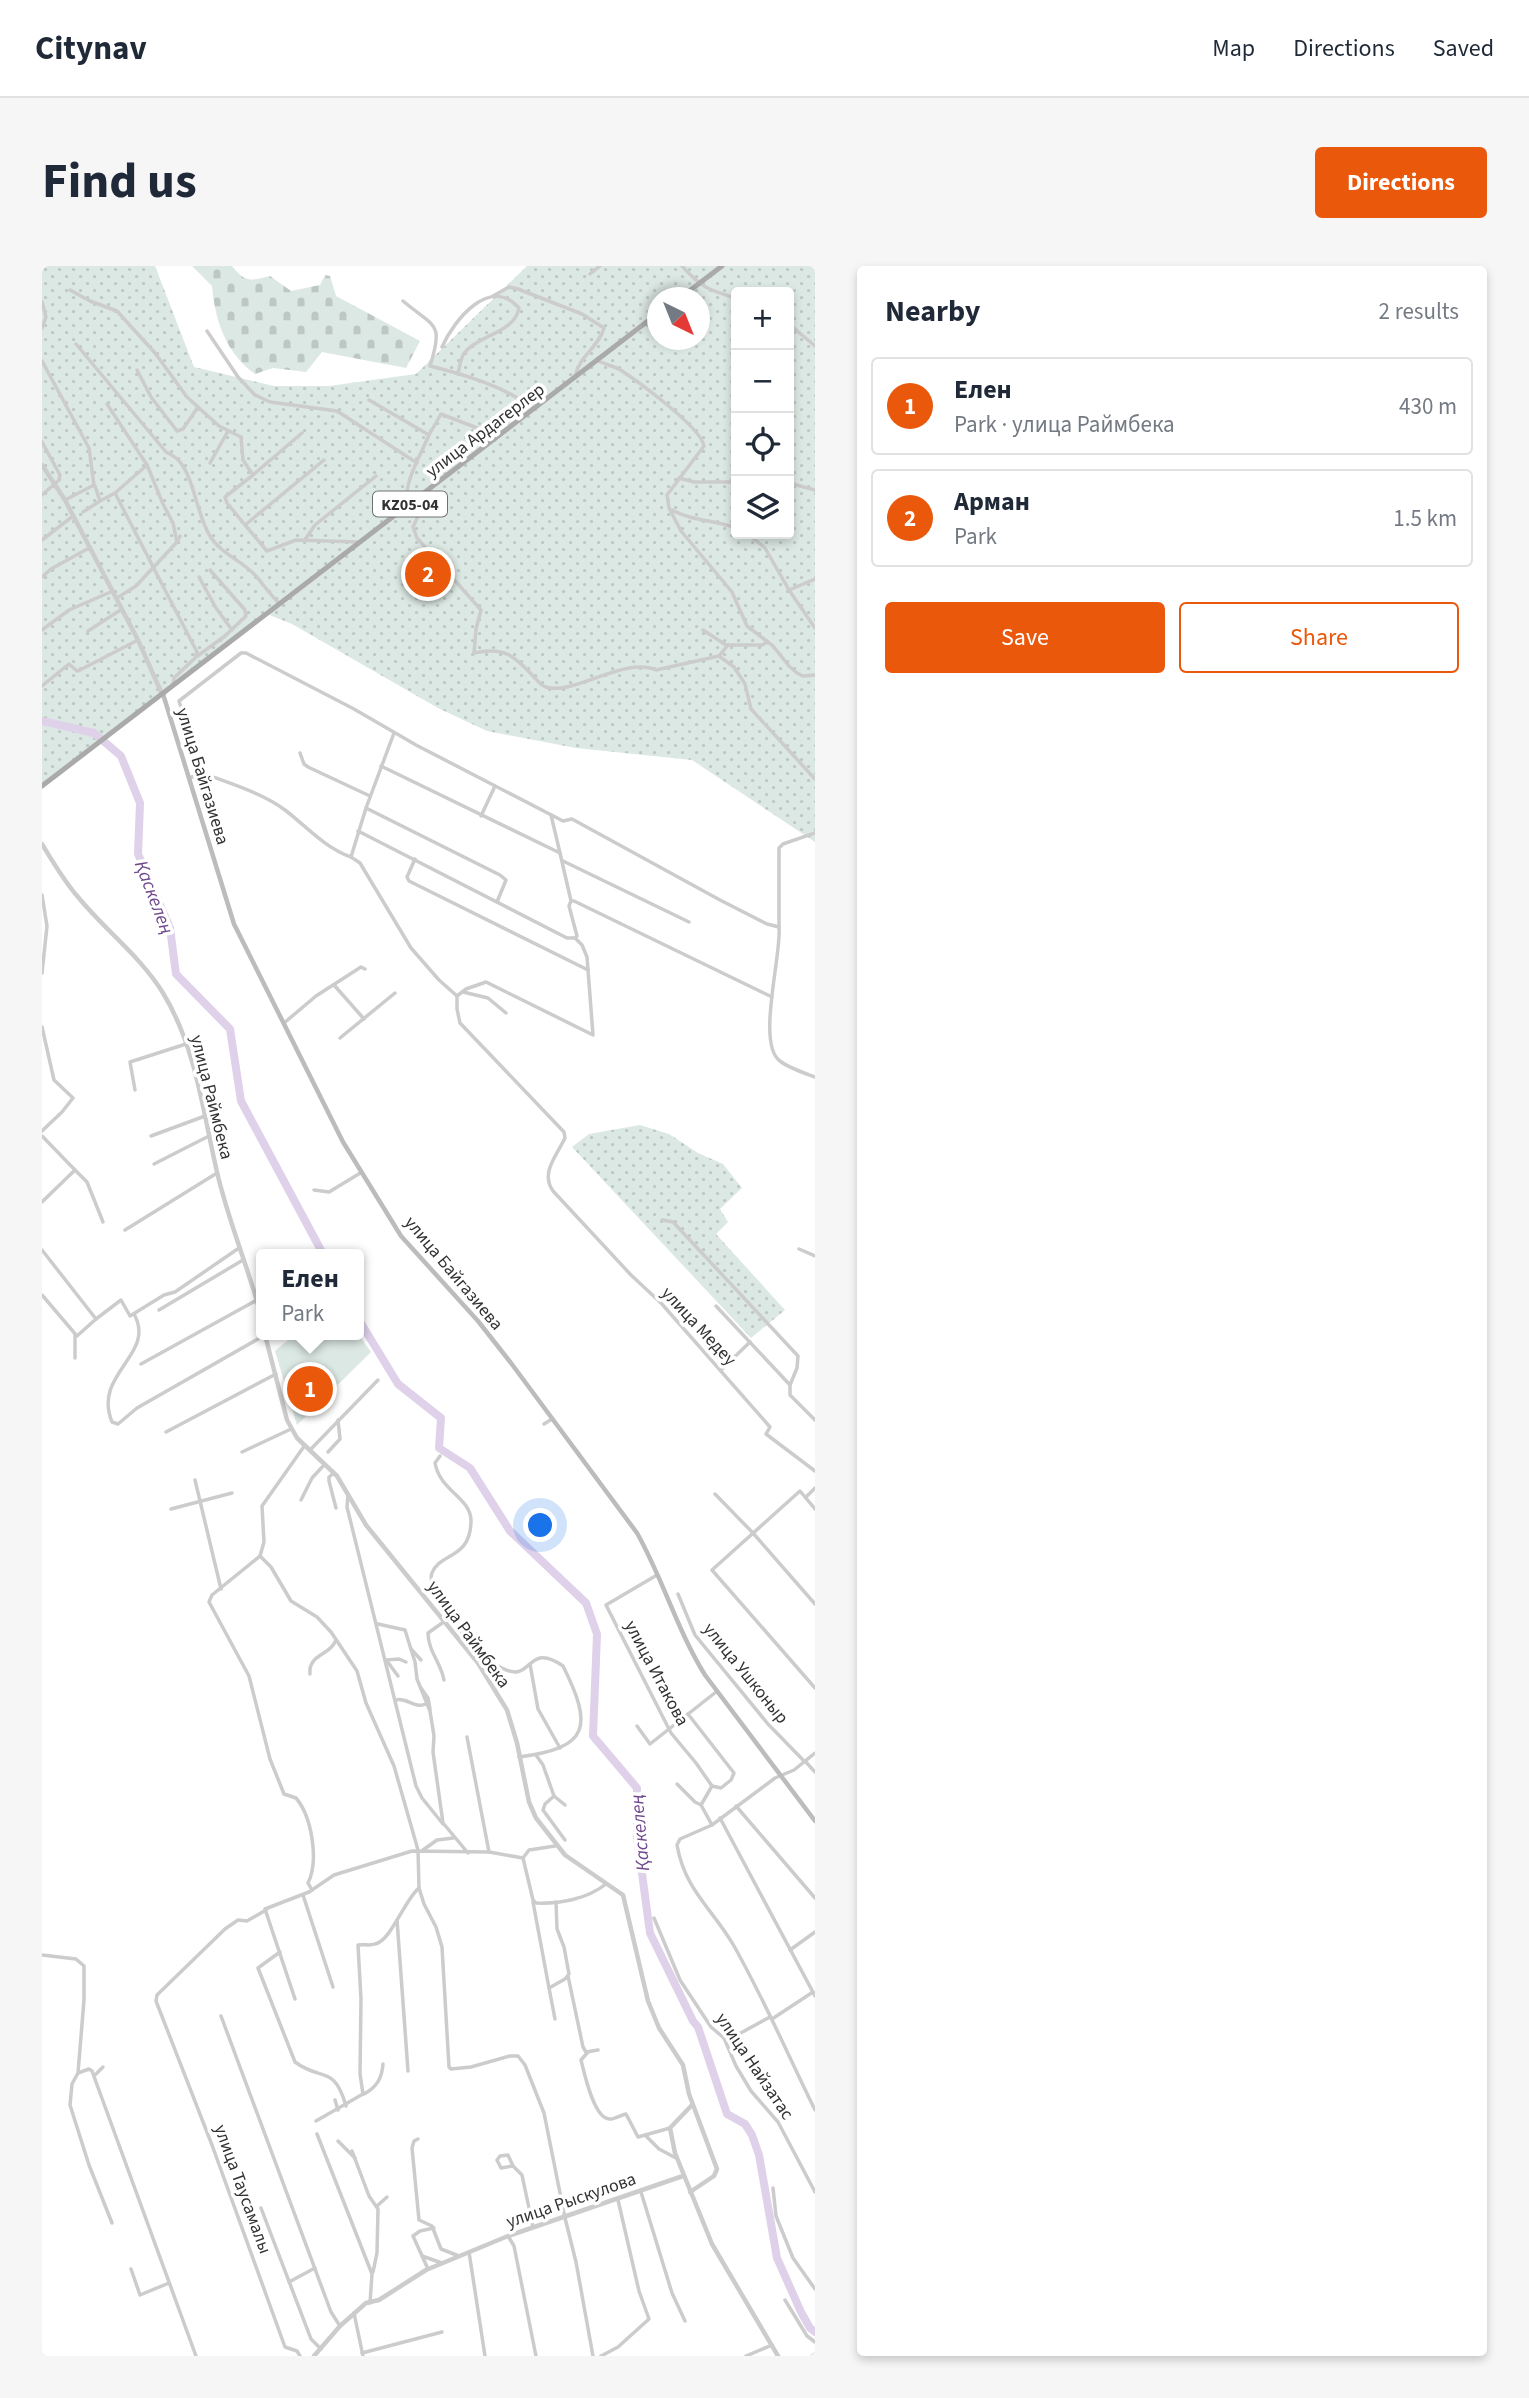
<!DOCTYPE html>
<html lang="en">
<head>
<meta charset="utf-8">
<style>
  :root { --surface:#fff; --page:#f6f6f7; --text:#1f2937; --muted:#747a83; --line:#e0e1e3; --accent:#ea580c }
  body { margin:0; font-family:"Source Sans 3",sans-serif; background:var(--page); color:var(--text) }
  .controls { position:absolute; right:21px; top:21px; display:grid; overflow:hidden; border-radius:7px; box-shadow:0 4px 10px #0003 }
  .controls button { width:63px; height:63px; display:grid; place-items:center; padding:0; border:0; border-bottom:2px solid var(--line); background:var(--surface); color:var(--text); font:35px sans-serif }
  .compass { position:absolute; left:605px; top:21px; width:63px; height:63px; border-radius:50%; background:var(--surface); box-shadow:0 4px 10px #0003; rotate:137deg }
  .you { position:absolute; left:499px; top:1260px; width:24px; height:24px; margin:-18px; border:5px solid #fff; border-radius:50%; background:#1a73e8; box-shadow:0 0 0 10px #1a73e833 }
  .badge { display:grid; place-items:center; width:46px; height:46px; border-radius:50%; background:var(--accent); color:#fff; font-size:23px; font-weight:700 }
  .pin { position:absolute; translate:-50% -50%; border:4px solid #fff; box-shadow:0 2px 7px #0006 }
  .popup { position:absolute; left:214px; top:983px; width:108px; height:91px; box-sizing:border-box; display:grid; place-content:center; border-radius:7px; background:var(--surface); filter:drop-shadow(0 2px 5px #0005); font-size:23px; white-space:nowrap; color:var(--muted) }
  .popup b { font-size:26px; color:var(--text) }
  .popup::after { content:''; position:absolute; left:50%; top:100%; margin-left:-14px; border:14px solid transparent; border-top-color:var(--surface) }
  .list { margin:0; padding:0; list-style:none }
  h2 { display:flex; justify-content:space-between; align-items:center; height:91px; margin:0; padding:0 28px; font-size:30px }
  h2 small { font-size:23px; font-weight:400; color:var(--muted) }
  .list li { display:grid; grid-template-columns:46px 1fr auto; gap:21px; align-items:center; box-sizing:border-box; height:98px; margin:0 14px 14px; padding:0 14px; border:2px solid var(--line); border-radius:7px }
  .list b { display:block; font-size:26px; white-space:nowrap }
  .list p { margin:0; font-size:23px; white-space:nowrap; color:var(--muted) }
  .list em { font-size:23px; font-style:normal; color:var(--muted) }
  .actions { display:flex; gap:14px; padding:21px 28px }
  .actions a { flex:1; padding:16px 0; border:2px solid var(--accent); border-radius:7px; text-align:center; font-size:24px; color:var(--accent) }
  .actions .main { background:var(--accent); color:#fff }
  .icon { flex:none; width:38px; height:38px; fill:none; stroke:currentColor; stroke-width:2; stroke-linecap:round; stroke-linejoin:round }
  .map { position:relative; flex:none; width:773px; height:2090px; overflow:hidden; border-radius:7px }
  header { display:flex; align-items:center; gap:42px; box-sizing:border-box; height:98px; padding:0 35px; background:var(--surface); border-bottom:2px solid var(--line) }
  header strong { font-size:33px }
  nav { display:flex; gap:38px; margin-inline-start:auto; font-size:24px }
  .intro { display:flex; align-items:center; justify-content:space-between; box-sizing:border-box; height:168px; padding:0 42px }
  h1 { margin:0; font-size:49px }
  .button { padding:18px 32px; border-radius:7px; background:var(--accent); color:#fff; font-size:24px; font-weight:700 }
  main { display:flex; gap:42px; padding:0 42px }
  aside { flex:1; background:var(--surface); border-radius:7px; box-shadow:0 4px 10px #0003 }
  .map>svg:first-child { display:block }
  .grass { fill:url(#grass-dots); fill-rule:evenodd }
  .cemetery { fill:url(#cemetery-stones) }
  .park { fill:#dce8e3 }
  .lines { fill:none; stroke-linecap:round; stroke-linejoin:round }
  .river { stroke:#dfd1ea; stroke-width:8 }
  .minor { stroke:#ccc; stroke-width:3.5 }
  .tertiary { stroke:#ccc; stroke-width:4.5 }
  .secondary { stroke:#bcbcbc; stroke-width:4.5 }
  .primary { stroke:#aaa; stroke-width:5 }
  .labels { text-anchor:middle; stroke-width:7; stroke-linejoin:round; paint-order:stroke }
  .shield { fill:#fff; stroke:#707070; stroke-width:2 }
  .shield-label { font-size:16px; font-weight:bold; fill:#323232 }
  .street-label { font-size:18px; fill:#323232; stroke:#fff }
  .water-label { font-size:19px; font-style:italic; fill:#6f488c; stroke:#fff }
</style>
</head>
<body>
<header>
<strong>Citynav</strong>
<nav><a>Map</a><a>Directions</a><a>Saved</a></nav>
</header>
<div class="intro"><h1>Find us</h1><a class="button">Directions</a></div>
<main>
<div class="map">
<svg width="773" height="2090" viewBox="0 0 773 2090">
  <defs>
    <pattern id="grass-dots" width="8" height="8" patternUnits="userSpaceOnUse" patternTransform="scale(1.75)"><rect width="8" height="8" fill="#dce8e3"/><path d="M2 2h.1M6 6h.1" fill="none" stroke="#bdc7c3" stroke-width="1.8" stroke-linecap="round"/></pattern>
    <pattern id="cemetery-stones" width="16" height="16" patternUnits="userSpaceOnUse" patternTransform="scale(1.75)"><rect width="16" height="16" fill="#dce8e3"/><path d="M2 7V4a2 2 0 0 1 4 0v3zM10 15v-3a2 2 0 0 1 4 0v3z" fill="#bdc7c3"/></pattern>
  </defs>
  <rect width="100%" height="100%" fill="#fff"/>
  <g class="grass">
    <path d="M0,0H113L152,101L232,120H287L374,108L485,0H773V576L650,494L534,482L445,465L396,442L250,358L225,348L0,520ZM694,26H747V268H694ZM615,32H657V74H615Z"/>
    <path d="M598,859L627,868L656,887L681,898L700,922L678,943L686,956L674,968L743,1044L709,1072L530,881L547,868Z"/>
  </g>
  <path class="cemetery" d="M150,0H190C204,17 207,15 228,10L249,25L278,19L283,9L288,10L294,30L378,75L364,102L280,86L264,106L231,102L213,108C184,87 173,55 170,20Z"/>
  <path class="park" d="M252,1069H317L329,1086L255,1159L233,1085Z"/>
  <g class="lines">
    <g class="river">
      <path d="M0,455L52,467L79,490L98,537L96,588L128,662L134,708L188,763L199,835L281,988"/>
      <path d="M317,1054L356,1118L399,1152L397,1182L428,1202L468,1265L544,1337L555,1368L551,1470L595,1522V1570L608,1667L651,1755L656,1761L685,1848L703,1858L710,1869L717,1889L735,1992L759,2046L768,2062L773,2066"/>
    </g>
    <g class="minor">
      <path d="M640,0C660,22 666,24 694,32"/>
      <path d="M548,8L558,0"/>
      <path d="M28,24L48,35L75,45L113,87L145,131L177,160L199,171L201,194L211,209L260,167"/>
      <path d="M451,30L467,21L476,23L540,48L562,62C557,81 536,91 533,111"/>
      <path d="M361,35C393,62 402,56 388,100C424,109 461,120 491,142"/>
      <path d="M0,36L4,51L0,62"/>
      <path d="M747,58L773,80"/>
      <path d="M165,65L196,111L213,129L228,136L295,145L375,197"/>
      <path d="M34,78L124,186C128,188 134,191 137,195C152,211 155,250 168,270C178,287 200,295 213,309C222,319 228,329 238,338"/>
      <path d="M400,81C412,54 448,9 477,42C473,66 438,69 424,85C418,91 418,100 416,107"/>
      <path d="M0,95L47,182L52,219L23,234"/>
      <path d="M556,95C563,98 570,100 577,103C594,114 659,161 662,180L625,229L627,242L639,265L690,326L705,360L731,380L747,400L755,407L761,410L773,409"/>
      <path d="M95,104L109,131L135,165L141,163L156,141"/>
      <path d="M327,134L387,169C381,184 360,220 366,235C368,241 373,245 377,248L371,261L375,272L439,344L434,363L432,387C462,380 473,390 492,411C496,415 499,420 504,421C531,430 582,390 614,404L677,390L692,401L703,418L709,443L773,513"/>
      <path d="M65,138L105,199L73,227L155,386L153,392L132,412L131,419"/>
      <path d="M387,169L399,148L443,165L453,174"/>
      <path d="M0,176L18,209L17,214L0,229"/>
      <path d="M282,194L203,259L225,285L254,274L316,276"/>
      <path d="M168,197L186,165"/>
      <path d="M637,212L652,216H694"/>
      <path d="M747,217L773,224"/>
      <path d="M53,220L58,235L73,227"/>
      <path d="M630,244C649,255 673,254 694,262"/>
      <path d="M41,246L58,235"/>
      <path d="M203,259L185,237L183,231L211,209"/>
      <path d="M706,268L723,282L747,324"/>
      <path d="M0,274L31,250"/>
      <path d="M262,275L273,259L334,210"/>
      <path d="M135,276L138,270"/>
      <path d="M0,311L9,303L47,282"/>
      <path d="M157,311L174,342L190,364"/>
      <path d="M773,313L747,324L773,362"/>
      <path d="M75,332L94,320L135,276L131,257L121,238L105,199"/>
      <path d="M0,364L27,344L71,325"/>
      <path d="M661,364L684,379H720L726,376"/>
      <path d="M46,365L80,343"/>
      <path d="M677,390L686,379"/>
      <path d="M154,391L183,370L204,350L203,344L168,304"/>
      <path d="M0,420L27,398L35,405L38,404L96,374"/>
      <path d="M352,467L324,542L309,591C283,582 264,560 243,544C222,528 188,517 163,508L158,502L137,435L199,387H204L312,443L374,479L521,555L530,553L678,634L725,658L737,661V582L741,578L773,567"/>
      <path d="M258,487L262,498L266,501L328,530"/>
      <path d="M339,500L518,587L509,549"/>
      <path d="M147,512L162,507"/>
      <path d="M324,542L458,609L464,614L455,636"/>
      <path d="M439,550L453,520"/>
      <path d="M316,565L525,672H533L535,670L527,640L529,635H532L730,731"/>
      <path d="M518,587L529,635"/>
      <path d="M309,591L318,597L369,682L397,714L415,730V743L418,757L522,866L523,872C515,889 498,907 511,925L589,1009L619,1037L728,1161L724,1168L773,1205"/>
      <path d="M373,593L365,611L367,615L546,704"/>
      <path d="M521,595L647,656"/>
      <path d="M0,629L5,660L0,707"/>
      <path d="M737,661C740,688 714,778 738,795C747,802 762,807 773,811"/>
      <path d="M292,719L322,753"/>
      <path d="M421,726L446,732L464,747"/>
      <path d="M415,730L424,723L444,716L551,769L545,691L540,679L533,672"/>
      <path d="M242,757L274,730L319,701L323,703"/>
      <path d="M0,761L12,814L31,832L20,846L0,865"/>
      <path d="M298,772L353,727"/>
      <path d="M93,824L88,796L144,778"/>
      <path d="M0,870L33,904L0,936"/>
      <path d="M109,870L163,850"/>
      <path d="M112,898L167,870"/>
      <path d="M33,904L45,916L61,956"/>
      <path d="M272,924L287,926L320,906"/>
      <path d="M620,954L631,956L756,1090L755,1102L748,1119"/>
      <path d="M83,964L175,907"/>
      <path d="M757,983L773,990"/>
      <path d="M0,984L54,1053L79,1034L88,1050L122,1029L133,1026L197,982"/>
      <path d="M0,1029L35,1070L54,1053"/>
      <path d="M674,1040L748,1119V1129L773,1154"/>
      <path d="M117,1044L201,994"/>
      <path d="M92,1048C115,1089 50,1107 70,1156L76,1158L95,1142L223,1069"/>
      <path d="M33,1069V1092"/>
      <path d="M99,1098L215,1034"/>
      <path d="M680,1103L708,1076"/>
      <path d="M502,1158L510,1153"/>
      <path d="M124,1166L234,1108"/>
      <path d="M263,1179L220,1240L222,1276L218,1290L170,1329L167,1336L207,1410L228,1493L242,1528L254,1532C270,1551 277,1595 266,1617L270,1624"/>
      <path d="M268,1184L336,1114"/>
      <path d="M200,1186L249,1163"/>
      <path d="M286,1186L298,1173L296,1154"/>
      <path d="M398,1190L393,1197C398,1225 428,1231 429,1254C429,1294 398,1286 390,1307C383,1323 426,1375 438,1387C444,1393 453,1398 460,1402C491,1419 484,1374 521,1400C551,1460 548,1482 477,1491"/>
      <path d="M292,1207L287,1211V1215L294,1242"/>
      <path d="M153,1214L179,1323"/>
      <path d="M673,1228L711,1267L773,1338"/>
      <path d="M306,1229L305,1241L374,1520L380,1532L401,1558"/>
      <path d="M764,1231L773,1222"/>
      <path d="M259,1234L270,1212L283,1198"/>
      <path d="M129,1243L190,1227"/>
      <path d="M773,1243L758,1225L670,1304L773,1422"/>
      <path d="M218,1290L229,1301L249,1335L275,1351L289,1366L315,1405L324,1437L352,1500L376,1584L377,1622"/>
      <path d="M615,1309L564,1339L629,1467L654,1497L670,1520"/>
      <path d="M636,1328L653,1369L726,1458L762,1495"/>
      <path d="M336,1358L363,1364L373,1396L375,1413L388,1445L392,1470L391,1486L401,1557L426,1587"/>
      <path d="M369,1383L379,1394"/>
      <path d="M344,1394L357,1393L364,1396"/>
      <path d="M345,1395L356,1410"/>
      <path d="M488,1398L496,1443L518,1482"/>
      <path d="M268,1408C266,1388 288,1390 294,1374"/>
      <path d="M402,1414C399,1397 386,1385 386,1367L403,1355"/>
      <path d="M379,1422L386,1432L388,1443"/>
      <path d="M354,1434C365,1431 372,1443 384,1438"/>
      <path d="M646,1448L692,1507L689,1514L679,1522L670,1520"/>
      <path d="M595,1460L608,1478L674,1426"/>
      <path d="M425,1471L447,1586"/>
      <path d="M773,1487L752,1504L733,1512L670,1559L638,1573L635,1579C643,1625 671,1643 692,1680C722,1733 746,1789 773,1844"/>
      <path d="M494,1489L501,1499L512,1530L523,1539"/>
      <path d="M763,1495L773,1506"/>
      <path d="M635,1518L653,1536L659,1539L670,1559"/>
      <path d="M512,1530L503,1538L501,1544L523,1574"/>
      <path d="M659,1539L670,1520"/>
      <path d="M694,1540L773,1632"/>
      <path d="M678,1552L773,1730"/>
      <path d="M381,1584L395,1574L411,1572"/>
      <path d="M481,1592L487,1584L513,1580"/>
      <path d="M261,1629L291,1721"/>
      <path d="M491,1636L507,1722"/>
      <path d="M224,1644L205,1655L196,1654L183,1663L115,1729L114,1735L170,1879L243,2081L255,2085L258,2090"/>
      <path d="M612,1652L638,1714L669,1761L682,1772L694,1800L709,1825L736,1856L773,1926"/>
      <path d="M355,1654L366,1805"/>
      <path d="M748,1684L773,1666"/>
      <path d="M238,1686L216,1702L253,1796C280,1816 292,1798 304,1840"/>
      <path d="M0,1689L34,1693L42,1700V1734L36,1807L47,1803L50,1805L154,2090"/>
      <path d="M526,1710L541,1781L544,1786L556,1784"/>
      <path d="M253,1733L223,1643L267,1626L292,1609L370,1585L447,1586L481,1592L491,1634L494,1637C518,1638 545,1633 564,1618"/>
      <path d="M179,1750L289,2046L298,2060"/>
      <path d="M513,1753L507,1722L523,1713L527,1708L522,1681L515,1663L514,1636"/>
      <path d="M730,1753L771,1726"/>
      <path d="M682,1772L695,1769L728,1751"/>
      <path d="M546,1786L539,1794C542,1806 552,1854 568,1853C573,1853 579,1849 584,1848L596,1871L628,1862"/>
      <path d="M36,1807L30,1818L28,1839L47,1899L70,1957"/>
      <path d="M53,1809L61,1801"/>
      <path d="M322,1828C335,1821 340,1812 341,1798"/>
      <path d="M293,1834L296,1844"/>
      <path d="M274,1855L321,1828L318,1808L319,1733L316,1679C321,1678 328,1680 333,1678C349,1675 363,1633 377,1622L382,1638L394,1661L400,1681L407,1801L409,1803L429,1801L468,1790H476L483,1799L502,1847L523,1952L534,1996L551,2090"/>
      <path d="M275,1868L330,2008L328,2037"/>
      <path d="M604,1870L617,1883L634,1892"/>
      <path d="M376,1873L372,1875L370,1882L377,1954L390,1960L399,1983L417,1990"/>
      <path d="M296,1875L313,1892"/>
      <path d="M310,1885L327,1930L336,1943L335,1987L331,2006"/>
      <path d="M471,1900L459,1902L455,1894L458,1890L466,1889L471,1900L480,1909L491,1961"/>
      <path d="M731,1922L734,1950L751,1992L773,2023"/>
      <path d="M599,1926L630,2027L643,2055"/>
      <path d="M335,1940L345,1931"/>
      <path d="M219,1942L269,2073L279,2083"/>
      <path d="M466,1970L472,1980L494,2090"/>
      <path d="M427,1986L443,2090"/>
      <path d="M380,1990L400,1997"/>
      <path d="M89,2003L98,2029L127,2017"/>
      <path d="M386,2003L371,1970L378,1965L392,1962"/>
      <path d="M247,2016L273,2002"/>
      <path d="M743,2034L765,2070L773,2076"/>
      <path d="M312,2047L321,2090"/>
      <path d="M320,2087L400,2066"/>
      <path d="M559,2090L576,2081L607,2053L597,2025L576,1934"/>
      <path d="M704,2090L730,2079"/>
      <path d="M770,2090L773,2088"/>
    </g>
    <g class="tertiary">
      <path d="M0,199L23,234L96,374L120,428"/>
      <path d="M0,578C11,596 22,615 36,631C63,664 99,691 121,727C154,781 161,846 175,906C186,954 206,1001 219,1049"/>
      <path d="M223,1069L245,1154L255,1172L295,1210L324,1259L436,1397L465,1444L475,1477L487,1536L494,1552L523,1589L581,1629L606,1735L617,1762L641,1799L647,1828L675,1903L672,1910L648,1926"/>
      <path d="M650,1839L628,1862L633,1887L670,1978L736,2090"/>
      <path d="M272,2090L298,2060L324,2037L337,2034L384,2004L466,1970L641,1910"/>
    </g>
    <path class="secondary" d="M121,428L192,658L301,876L359,970L436,1055L469,1097L595,1267C621,1313 635,1364 663,1409L773,1555"/>
    <g class="primary">
      <path d="M638,32L680,0"/>
      <path d="M0,520L615,48"/>
    </g>
  </g>
  <g class="labels">
    <rect class="shield" x="331" y="225.5" width="74" height="25" rx="5"/>
    <g class="shield-label">
      <text x="368" y="244">KZ05-04</text>
    </g>
    <g class="street-label">
      <text transform="translate(443 164) rotate(-37)" y="6">улица Ардагерлер</text>
      <text transform="translate(161 510) rotate(73)" y="6">улица Байгазиева</text>
      <text transform="translate(170 831) rotate(76)" y="6">улица Раймбека</text>
      <text transform="translate(412 1007) rotate(50)" y="6">улица Байгазиева</text>
      <text transform="translate(657 1060) rotate(47)" y="6">улица Медеу</text>
      <text transform="translate(427 1368) rotate(54)" y="6">улица Раймбека</text>
      <text transform="translate(615 1407) rotate(62)" y="6">улица Итакова</text>
      <text transform="translate(704 1407) rotate(51)" y="6">улица Ушконыр</text>
      <text transform="translate(713 1800) rotate(56)" y="6">улица Найзатас</text>
      <text transform="translate(201 1923) rotate(70)" y="6">улица Таусамалы</text>
      <text transform="translate(529 1934) rotate(-19)" y="6">улица Рыскулова</text>
    </g>
    <g class="water-label">
      <text transform="translate(113 631) rotate(69)" y="7">Қаскелең</text>
      <text transform="translate(597 1567) rotate(-95)" y="7">Қаскелең</text>
    </g>
  </g>
</svg>
<div class="controls">
<button>+</button>
<button>−</button>
<button><svg class="icon" aria-label="locate" viewBox="0 0 24 24"><circle cx="12" cy="12" r="6"/><path d="M12 2v4M12 18v4M2 12h4M18 12h4"/></svg></button>
<button><svg class="icon" aria-label="layers" viewBox="0 0 24 24"><path d="M12 4l9 5-9 5-9-5zM3 14l9 5 9-5"/></svg></button>
</div>
<svg class="compass" viewBox="-18 -18 36 36"><path d="M0-13l5 13h-10z" fill="#e53935"/><path d="M0 13l5-13h-10z" fill="#747a83"/></svg>
<div class="you"></div>
<div class="pin badge" style="left:268px;top:1123px">1</div>
<div class="popup"><b>Елен</b>Park</div>
<div class="pin badge" style="left:386px;top:308px">2</div>
</div>
<aside>
<h2>Nearby<small>2 results</small></h2>
<ul class="list">
<li><span class="badge">1</span><div><b>Елен</b><p>Park · улица Раймбека</p></div><em>430 m</em></li>
<li><span class="badge">2</span><div><b>Арман</b><p>Park</p></div><em>1.5 km</em></li>
</ul>
<div class="actions"><a class="main">Save</a><a>Share</a></div>
</aside>
</main>
</body>
</html>
